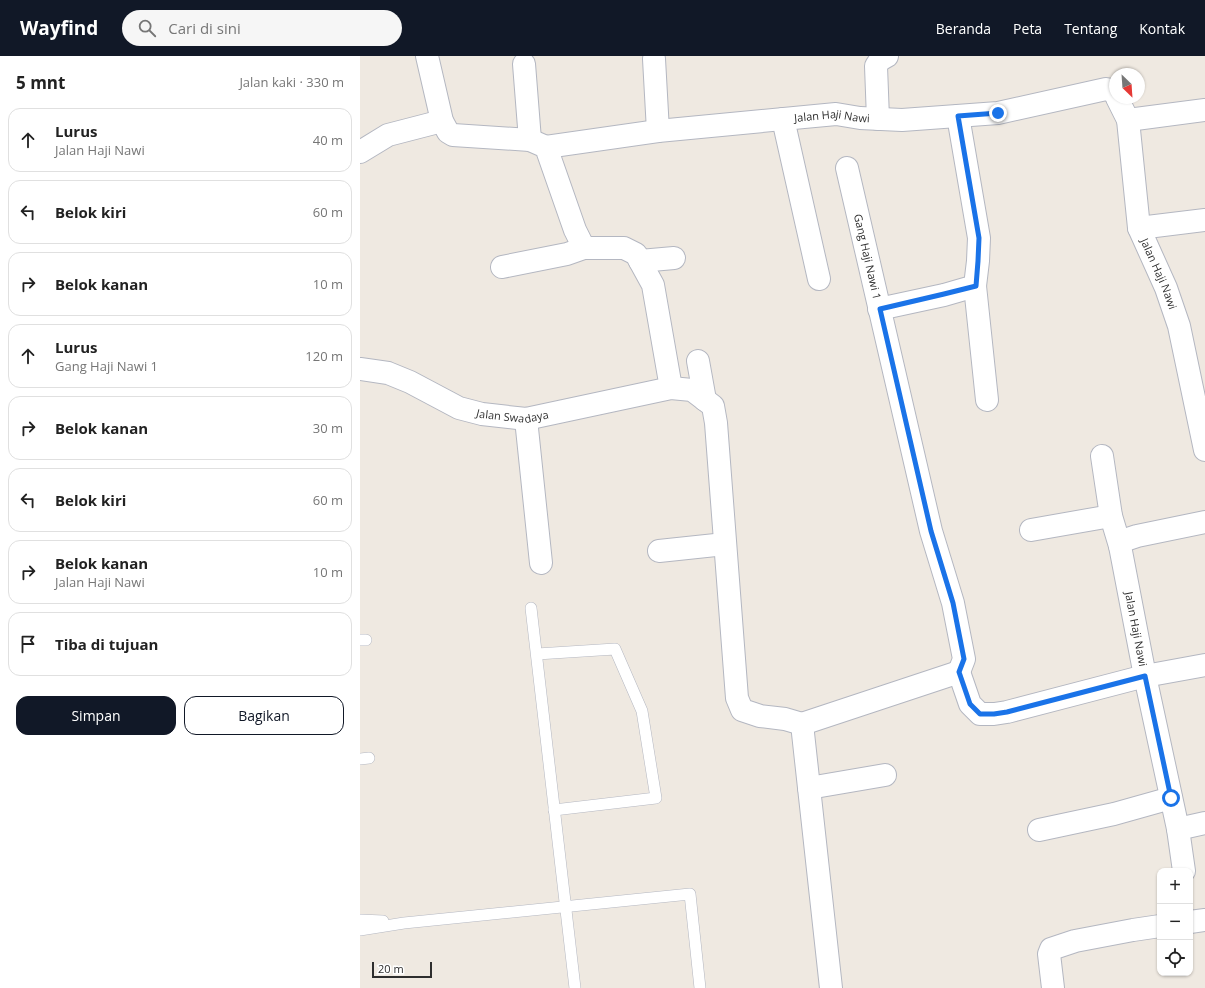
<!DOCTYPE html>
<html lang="id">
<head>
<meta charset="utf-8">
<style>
  :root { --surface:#fff; --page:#f6f6f6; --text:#222; --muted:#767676; --line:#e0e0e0; --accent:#111827 }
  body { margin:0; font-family:"Open Sans",sans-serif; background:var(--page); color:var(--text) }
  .controls { position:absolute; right:12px; bottom:12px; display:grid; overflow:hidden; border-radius:8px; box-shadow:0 1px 3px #0004 }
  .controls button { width:36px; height:36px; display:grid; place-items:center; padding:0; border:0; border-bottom:1px solid var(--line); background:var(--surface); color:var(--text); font:20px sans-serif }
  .compass { position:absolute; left:749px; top:12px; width:36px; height:36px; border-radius:50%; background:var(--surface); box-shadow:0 1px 3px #0004; rotate:155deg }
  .scale { position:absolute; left:12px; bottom:10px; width:60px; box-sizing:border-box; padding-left:4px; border:2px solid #2e2e2e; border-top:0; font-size:11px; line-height:14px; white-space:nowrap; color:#2e2e2e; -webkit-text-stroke:3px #fff; paint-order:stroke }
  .stop { position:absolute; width:12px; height:12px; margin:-9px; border:3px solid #1a73e8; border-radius:50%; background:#fff }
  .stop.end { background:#1a73e8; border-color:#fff; box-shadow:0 1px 4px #0008 }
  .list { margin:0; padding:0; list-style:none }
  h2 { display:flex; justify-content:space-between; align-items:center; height:52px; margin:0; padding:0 16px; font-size:17px }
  h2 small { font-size:13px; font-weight:400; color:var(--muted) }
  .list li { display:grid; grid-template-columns:26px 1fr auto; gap:12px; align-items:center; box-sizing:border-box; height:64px; margin:0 8px 8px; padding:0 8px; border:1px solid var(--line); border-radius:12px }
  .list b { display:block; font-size:15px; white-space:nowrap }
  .list p { margin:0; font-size:13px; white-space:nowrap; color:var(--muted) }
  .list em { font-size:13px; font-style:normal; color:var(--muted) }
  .actions { display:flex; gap:8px; padding:12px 16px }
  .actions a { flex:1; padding:9px 0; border:1px solid var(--accent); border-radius:12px; text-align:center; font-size:14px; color:var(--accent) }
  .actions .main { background:var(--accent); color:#fff }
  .icon { flex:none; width:22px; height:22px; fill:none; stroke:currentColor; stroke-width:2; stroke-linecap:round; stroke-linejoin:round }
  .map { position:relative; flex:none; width:845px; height:932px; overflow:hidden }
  header { display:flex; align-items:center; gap:24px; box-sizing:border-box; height:56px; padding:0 20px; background:var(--accent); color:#fff }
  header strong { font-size:19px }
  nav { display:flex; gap:22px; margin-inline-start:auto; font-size:14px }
  .search { width:280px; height:36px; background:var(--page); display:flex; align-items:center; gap:10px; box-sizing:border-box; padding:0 14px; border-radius:22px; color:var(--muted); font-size:15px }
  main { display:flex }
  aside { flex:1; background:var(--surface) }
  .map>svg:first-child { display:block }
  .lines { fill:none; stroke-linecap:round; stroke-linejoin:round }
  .lane-casing { stroke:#b4b7c1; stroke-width:12 }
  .street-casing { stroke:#b4b7c1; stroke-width:24 }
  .lane { stroke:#fff; stroke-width:11 }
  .street { stroke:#fff; stroke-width:22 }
  .route { stroke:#1a73e8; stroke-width:5 }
  .labels { text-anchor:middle; stroke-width:4; stroke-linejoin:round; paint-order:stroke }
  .street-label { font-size:11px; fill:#2e2e2e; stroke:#fff }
</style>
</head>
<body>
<header>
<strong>Wayfind</strong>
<div class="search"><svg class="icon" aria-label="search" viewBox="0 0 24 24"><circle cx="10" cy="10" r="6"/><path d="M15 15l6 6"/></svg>Cari di sini</div>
<nav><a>Beranda</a><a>Peta</a><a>Tentang</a><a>Kontak</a></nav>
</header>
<main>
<aside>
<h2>5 mnt<small>Jalan kaki · 330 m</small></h2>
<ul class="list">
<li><svg class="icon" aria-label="ahead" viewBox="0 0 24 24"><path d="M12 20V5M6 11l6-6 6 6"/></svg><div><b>Lurus</b><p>Jalan Haji Nawi</p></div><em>40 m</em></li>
<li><svg class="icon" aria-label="left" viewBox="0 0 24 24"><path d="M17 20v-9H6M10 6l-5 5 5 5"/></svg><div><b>Belok kiri</b></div><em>60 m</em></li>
<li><svg class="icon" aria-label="right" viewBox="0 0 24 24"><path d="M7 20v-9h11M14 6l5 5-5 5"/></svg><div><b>Belok kanan</b></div><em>10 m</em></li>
<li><svg class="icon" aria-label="ahead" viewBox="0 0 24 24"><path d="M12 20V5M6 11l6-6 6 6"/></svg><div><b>Lurus</b><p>Gang Haji Nawi 1</p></div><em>120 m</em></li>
<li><svg class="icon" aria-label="right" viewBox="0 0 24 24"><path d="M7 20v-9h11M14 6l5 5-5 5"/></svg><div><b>Belok kanan</b></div><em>30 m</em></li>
<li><svg class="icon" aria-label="left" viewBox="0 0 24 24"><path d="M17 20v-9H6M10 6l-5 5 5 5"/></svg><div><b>Belok kiri</b></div><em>60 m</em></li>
<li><svg class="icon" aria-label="right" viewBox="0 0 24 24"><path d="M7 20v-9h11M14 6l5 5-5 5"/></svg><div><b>Belok kanan</b><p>Jalan Haji Nawi</p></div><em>10 m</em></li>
<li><svg class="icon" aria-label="arrive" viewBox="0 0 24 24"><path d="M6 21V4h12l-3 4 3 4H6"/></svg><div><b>Tiba di tujuan</b></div></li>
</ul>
<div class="actions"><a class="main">Simpan</a><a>Bagikan</a></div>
</aside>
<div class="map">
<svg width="845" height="932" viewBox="0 0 845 932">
  <rect width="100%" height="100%" fill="#efe9e1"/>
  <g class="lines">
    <g class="lane-casing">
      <g id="lane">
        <path d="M171,552L215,932"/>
        <path d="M0,584H6"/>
        <path d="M177,598L255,593L282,655L296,742L194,754"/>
        <path d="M0,703L9,702"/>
        <path d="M0,864L23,865"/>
        <path d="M0,874L44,867L330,838L340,932"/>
      </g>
    </g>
    <g class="street-casing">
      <g id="street">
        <path d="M67,0L82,65L88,76L93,79L170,84L186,91L215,174L224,192H264L276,198L293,229L311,332"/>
        <path d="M294,3L298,75"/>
        <path d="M164,8L170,84"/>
        <path id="s1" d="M757,42L768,64L779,172L806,232L819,270L845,394"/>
        <path d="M423,63L459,223"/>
        <path d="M518,63L516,10L520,4L527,0"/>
        <path d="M768,64L845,54"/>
        <path id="s2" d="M186,91L298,75L476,58L500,62L542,64L638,57L746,33L752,34L755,38"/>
        <path d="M0,96L28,79L82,65"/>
        <path id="s3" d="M487,112L571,475L593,547L604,603L599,616"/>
        <path d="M779,172L845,164"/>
        <path d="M280,205L314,202"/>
        <path d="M142,211L207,198L224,192"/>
        <path d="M615,230L627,344"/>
        <path d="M519,253L584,239L615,230L618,205L619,182L598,60"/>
        <path d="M338,305L345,344"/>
        <path id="s4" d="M0,313L28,317L50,326L99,352L122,358L166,363L311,332L332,334L353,350L356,367L377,642L382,654L400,660L425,663L442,668L471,932"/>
        <path d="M166,363L181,507"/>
        <path d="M742,400L751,460L760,490"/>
        <path d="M671,474L751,460"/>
        <path d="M299,495L365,488"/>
        <path d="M442,668L599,616L610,648L620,658H634L647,656L785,620L845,609"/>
        <path d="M449,732L525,719"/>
        <path d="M818,773L845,767"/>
        <path d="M679,774L754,758L811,742"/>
        <path d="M824,815L818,773L785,620L760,490L765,484L777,480L845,466"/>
        <path d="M830,866L845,864"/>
        <path d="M693,932L689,898L691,893L715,885L773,874L800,870"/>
      </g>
    </g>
    <use href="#lane" class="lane"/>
    <use href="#street" class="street"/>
  </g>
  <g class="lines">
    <path class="route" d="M638,57L598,60L619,182L618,205L616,230L584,238L520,253L571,475L593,547L604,603L599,616L610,648L620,658H634L647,656L785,620L811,742"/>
  </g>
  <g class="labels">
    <g class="street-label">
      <text dy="4" stroke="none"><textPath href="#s2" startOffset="288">Jalan Haji Nawi</textPath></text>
      <text dy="4" stroke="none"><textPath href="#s3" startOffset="91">Gang Haji Nawi 1</textPath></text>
      <text dy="4" stroke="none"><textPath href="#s1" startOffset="183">Jalan Haji Nawi</textPath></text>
      <text dy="4" stroke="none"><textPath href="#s4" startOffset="162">Jalan Swadaya</textPath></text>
      <text transform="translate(776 573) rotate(79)" y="4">Jalan Haji Nawi</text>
    </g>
  </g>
</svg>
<div class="controls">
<button>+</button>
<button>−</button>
<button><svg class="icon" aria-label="locate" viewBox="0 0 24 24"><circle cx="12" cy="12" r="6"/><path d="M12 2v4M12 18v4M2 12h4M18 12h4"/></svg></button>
</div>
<svg class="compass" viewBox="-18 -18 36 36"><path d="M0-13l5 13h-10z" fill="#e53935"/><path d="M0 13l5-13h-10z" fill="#767676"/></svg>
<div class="scale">20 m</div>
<div class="stop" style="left:811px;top:742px"></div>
<div class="stop end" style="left:638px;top:57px"></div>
</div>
</main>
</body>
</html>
